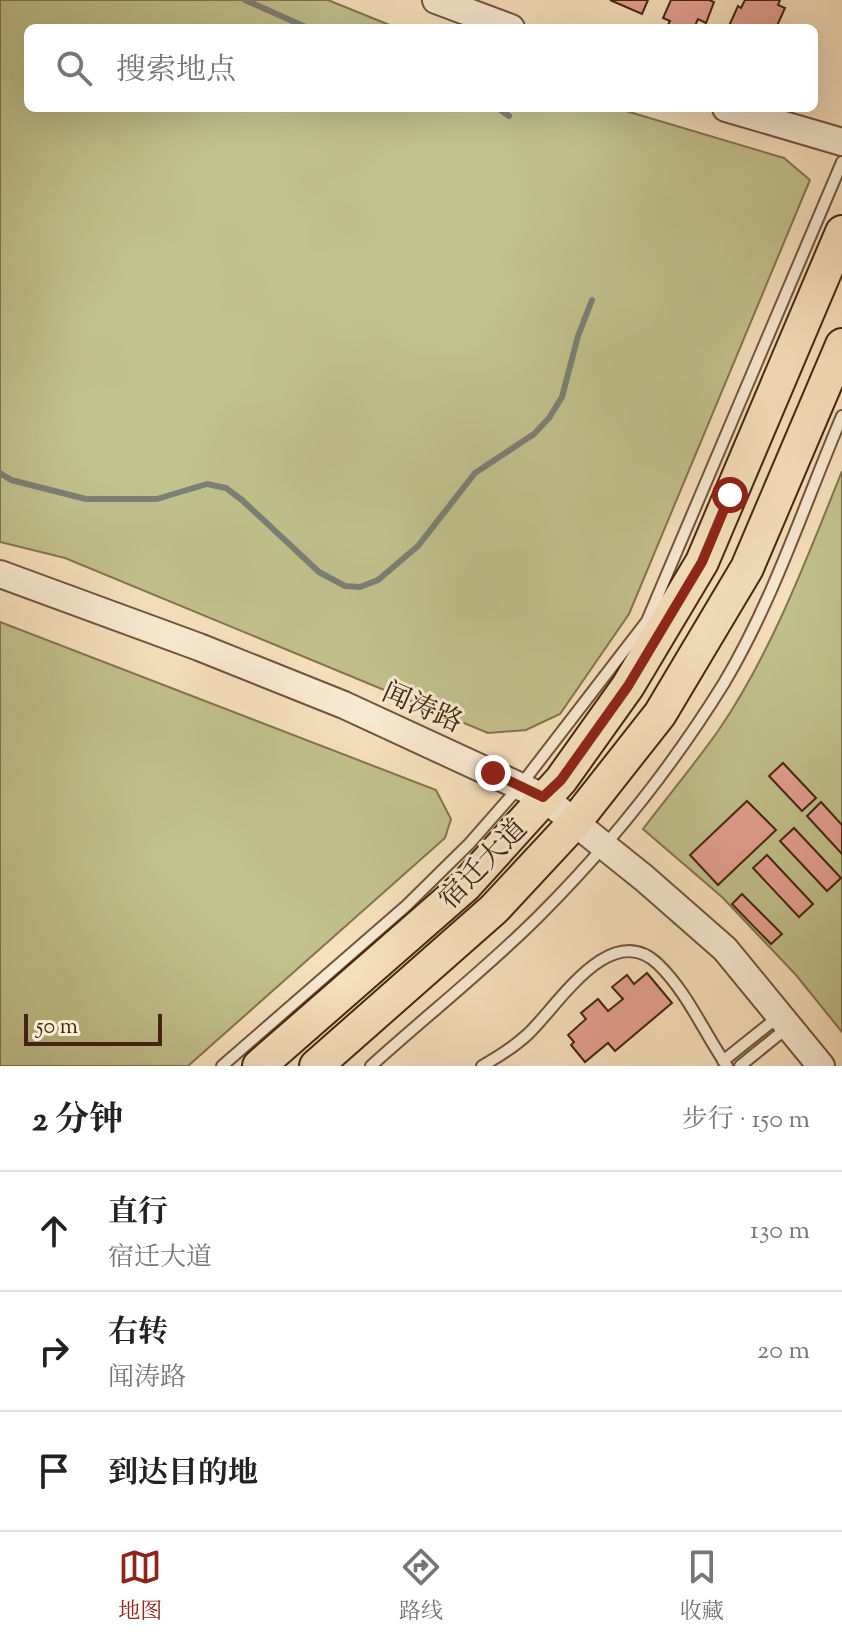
<!DOCTYPE html>
<html lang="zh">
<head>
<meta charset="utf-8">
<style>
  :root { --surface:#fff; --page:#f6f6f6; --text:#222; --muted:#767676; --line:#e0e0e0; --accent:#8f2418 }
  body { margin:0; font-family:"Sorts Mill Goudy","Noto Serif SC",serif; background:var(--page); color:var(--text) }
  .scale { position:absolute; left:24px; bottom:20px; width:138px; box-sizing:border-box; padding-left:8px; border:4px solid #45250f; border-top:0; font-size:22px; line-height:28px; white-space:nowrap; color:#45250f; -webkit-text-stroke:6px #faecd5; paint-order:stroke }
  .stop { position:absolute; width:24px; height:24px; margin:-18px; border:6px solid #8f2418; border-radius:50%; background:#fff }
  .stop.end { background:#8f2418; border-color:#fff; box-shadow:0 2px 8px #0008 }
  .list { margin:0; padding:0; list-style:none }
  h2 { display:flex; justify-content:space-between; align-items:center; height:104px; margin:0; padding:0 32px; font-size:34px }
  h2 small { font-size:26px; font-weight:400; color:var(--muted) }
  .list li { display:grid; grid-template-columns:52px 1fr auto; gap:24px; align-items:center; box-sizing:border-box; height:120px; padding:0 32px; border-top:2px solid var(--line) }
  .list b { display:block; font-size:30px; white-space:nowrap }
  .list p { margin:0; font-size:26px; white-space:nowrap; color:var(--muted) }
  .list em { font-size:26px; font-style:normal; color:var(--muted) }
  .icon { flex:none; width:44px; height:44px; fill:none; stroke:currentColor; stroke-width:2; stroke-linecap:round; stroke-linejoin:round }
  .map { position:relative; flex:none; width:842px; height:1066px; overflow:hidden }
  .search { position:absolute; background:var(--surface); box-shadow:0 8px 32px #0002; left:24px; right:24px; top:24px; height:88px; display:flex; align-items:center; gap:20px; box-sizing:border-box; padding:0 28px; border-radius:12px; color:var(--muted); font-size:30px }
  .sheet { height:464px; background:var(--surface) }
  nav { display:flex; justify-content:space-around; align-items:center; box-sizing:border-box; height:112px; border-top:2px solid var(--line); background:var(--surface); font-size:22px; color:var(--muted) }
  nav a { display:grid; justify-items:center; gap:4px }
  nav .on { color:var(--accent) }
  .map>svg:first-child { display:block }
  .green { fill:#c2c28e; stroke:#84744e; stroke-width:2 }
  .lines { fill:none; stroke-linecap:round; stroke-linejoin:round }
  .stream { stroke:#7c8076; stroke-width:6 }
  .building { fill:#e6a194; stroke:#45250f; stroke-width:2 }
  .service-casing { stroke:#72543b; stroke-width:14 }
  .tertiary-casing { stroke:#72543b; stroke-width:30 }
  .primary-casing { stroke:#45250f; stroke-width:36 }
  .service { stroke:#faecd5; stroke-width:10 }
  .tertiary { stroke:#faecd5; stroke-width:26 }
  .primary { stroke:#f8e2bf; stroke-width:32 }
  .route { stroke:#8f2418; stroke-width:10 }
  .labels { text-anchor:middle; stroke-width:6; stroke-linejoin:round; paint-order:stroke }
  .street-label { font-size:28px; fill:#45250f; stroke:#faecd5 }
</style>
</head>
<body>
<div class="map">
<svg width="842" height="1066" viewBox="0 0 842 1066">
  <rect width="100%" height="100%" fill="#f8e2bf"/>
  <filter id="stains"><feTurbulence type="fractalNoise" baseFrequency=".0025" numOctaves="4"/><feColorMatrix values="0 0 0 0 .2 0 0 0 0 .09 0 0 0 0 .02 0 0 0 .5 -.17"/></filter>
  <radialGradient id="worn" r=".72"><stop offset=".6" stop-color="#630" stop-opacity="0"/><stop offset="1" stop-color="#630" stop-opacity=".3"/></radialGradient>
  <g class="green">
    <path d="M0,0H328L397,28H28V108H616L784,158L810,180L629,614L560,714L526,730L488,733L65,558L0,542Z"/>
    <path d="M842,471V1032L796,975L722,897L643,829C668,796 694,765 718,731C771,654 807,558 842,471Z"/>
    <path d="M0,622L436,790L451,819L445,838L188,1066H0Z"/>
  </g>
  <g class="lines">
    <g class="stream">
      <path d="M245,0L308,28"/>
      <path d="M498,108L509,116"/>
      <path d="M0,473L11,480L86,499H157L207,484L226,488L242,500L319,572L345,586L360,587L378,580L418,546L475,473L534,434L549,418L562,397L578,336L592,300"/>
    </g>
  </g>
  <g class="building">
    <path d="M610,0H648L642,14Z"/>
    <path d="M671,0H709L714,2L706,23L698,19L694,28H675L668,25L670,21L663,18Z"/>
    <path d="M745,0H780L778,5L785,8L776,28H728L738,6L741,8Z"/>
    <path d="M783,763L816,798L802,811L769,776Z"/>
    <path d="M747,801L776,830L718,885L690,855Z"/>
    <path d="M821,802L842,825V854L807,816Z"/>
    <path d="M794,828L841,878L827,891L780,841Z"/>
    <path d="M767,855L813,904L799,917L753,868Z"/>
    <path d="M742,894L782,934L771,944L732,904Z"/>
    <path d="M647,973L672,1003L615,1051L608,1043L585,1062L571,1045L574,1042L568,1035L586,1019L581,1013L598,999L608,1011L623,999L612,987L627,975L634,984Z"/>
  </g>
  <g class="lines">
    <g class="service-casing">
      <g id="service">
        <path d="M723,1061L778,1017"/>
        <path d="M222,1066L406,906L469,844L520,786L647,621L842,162"/>
        <path d="M371,1066C426,1016 486,969 539,916C609,846 672,767 724,683C774,599 804,505 842,416"/>
        <path d="M482,1066C498,1057 514,1047 528,1034C557,1007 610,918 658,964C688,993 704,1033 727,1066"/>
        <path d="M740,1066L788,1027"/>
      </g>
    </g>
    <g class="tertiary-casing">
      <g id="tertiary">
        <path d="M436,0L511,28"/>
        <path d="M726,108L842,142"/>
        <path d="M0,574L199,647L344,705L543,797L644,878L725,949L821,1066"/>
      </g>
    </g>
    <g class="primary-casing">
      <g id="primary">
        <path d="M259,1066L465,886L561,780L628,686L702,562L842,232"/>
        <path d="M316,1066L494,909L575,822L660,714L747,568L842,345"/>
      </g>
    </g>
    <use href="#service" class="service"/>
    <use href="#tertiary" class="tertiary"/>
    <use href="#primary" class="primary"/>
  </g>
  <g class="lines">
    <path class="route" d="M493,773L543,797L561,780L628,686L702,562L730,495"/>
  </g>
  <g class="labels">
    <g class="street-label">
      <text transform="translate(423 706) rotate(24)" y="10">闻涛路</text>
      <text transform="translate(482 863) rotate(-46)" y="10">宿迁大道</text>
    </g>
  </g>
  <rect width="100%" height="100%" filter="url(#stains)"/>
  <rect width="100%" height="100%" fill="url(#worn)"/>
</svg>
<div class="scale">50 m</div>
<div class="stop" style="left:730px;top:495px"></div>
<div class="stop end" style="left:493px;top:773px"></div>
<div class="search"><svg class="icon" aria-label="search" viewBox="0 0 24 24"><circle cx="10" cy="10" r="6"/><path d="M15 15l6 6"/></svg>搜索地点</div>
</div>
<section class="sheet">
<h2>2 分钟<small>步行 · 150 m</small></h2>
<ul class="list">
<li><svg class="icon" aria-label="ahead" viewBox="0 0 24 24"><path d="M12 20V5M6 11l6-6 6 6"/></svg><div><b>直行</b><p>宿迁大道</p></div><em>130 m</em></li>
<li><svg class="icon" aria-label="right" viewBox="0 0 24 24"><path d="M7 20v-9h11M14 6l5 5-5 5"/></svg><div><b>右转</b><p>闻涛路</p></div><em>20 m</em></li>
<li><svg class="icon" aria-label="arrive" viewBox="0 0 24 24"><path d="M6 21V4h12l-3 4 3 4H6"/></svg><div><b>到达目的地</b></div></li>
</ul>
</section>
<nav>
<a class="on"><svg class="icon" aria-label="map" viewBox="0 0 24 24"><path d="M3 6l6-2 6 2 6-2v14l-6 2-6-2-6 2zM9 4v14M15 6v14"/></svg>地图</a>
<a><svg class="icon" aria-label="directions" viewBox="0 0 24 24"><path d="M12 3l9 9-9 9-9-9zM9 14v-3h6M13 9l2 2-2 2"/></svg>路线</a>
<a><svg class="icon" aria-label="saved" viewBox="0 0 24 24"><path d="M7 4h10v16l-5-4-5 4z"/></svg>收藏</a>
</nav>
</body>
</html>
